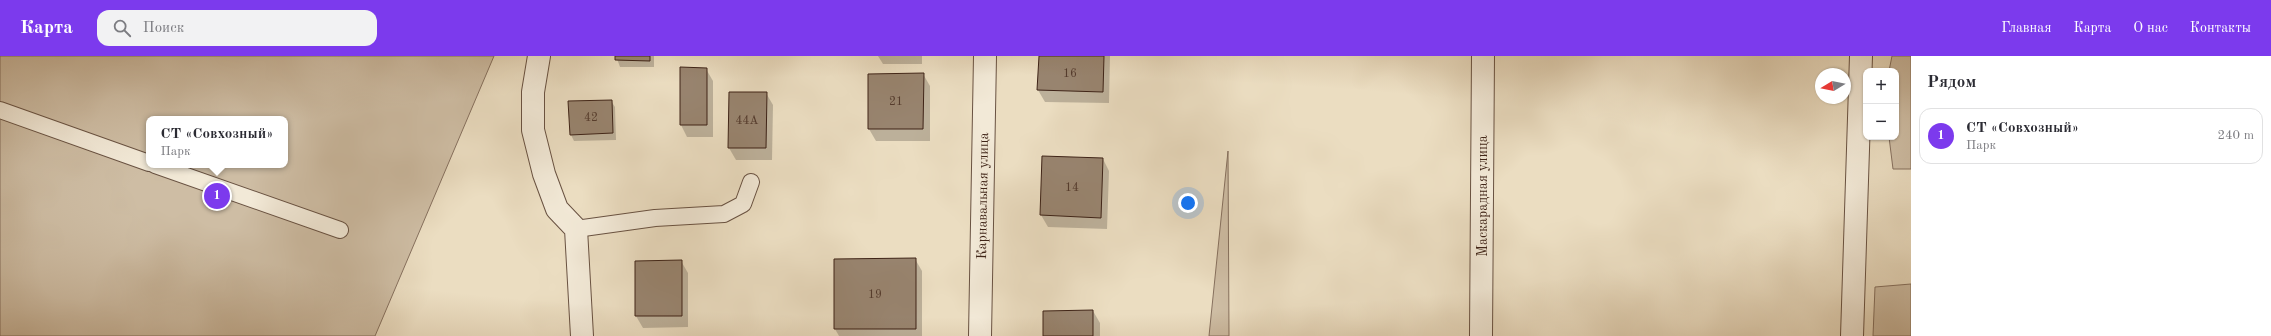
<!DOCTYPE html>
<html lang="ru">
<head>
<meta charset="utf-8">
<style>
  :root { --surface:#fff; --page:#f2f2f3; --text:#2b2b33; --muted:#7c7c81; --line:#e1e1e2; --accent:#7c3aed }
  body { margin:0; font-family:"Old Standard TT",serif; background:var(--page); color:var(--text) }
  .controls { position:absolute; right:12px; top:12px; display:grid; overflow:hidden; border-radius:8px; box-shadow:0 1px 3px #0004 }
  .controls button { width:36px; height:36px; display:grid; place-items:center; padding:0; border:0; border-bottom:1px solid var(--line); background:var(--surface); color:var(--text); font:20px sans-serif }
  .compass { position:absolute; left:1815px; top:12px; width:36px; height:36px; border-radius:50%; background:var(--surface); box-shadow:0 1px 3px #0004; rotate:260deg }
  .you { position:absolute; left:1188px; top:147px; width:14px; height:14px; margin:-10px; border:3px solid #fff; border-radius:50%; background:#1a73e8; box-shadow:0 0 0 6px #1a73e833 }
  .badge { display:grid; place-items:center; width:26px; height:26px; border-radius:50%; background:var(--accent); color:#fff; font-size:13px; font-weight:700 }
  .pin { position:absolute; translate:-50% -50%; border:2px solid #fff; box-shadow:0 1px 4px #0006 }
  .popup { position:absolute; left:146px; top:60px; width:142px; height:52px; box-sizing:border-box; display:grid; place-content:center; border-radius:8px; background:var(--surface); filter:drop-shadow(0 1px 3px #0005); font-size:13px; white-space:nowrap; color:var(--muted) }
  .popup b { font-size:15px; color:var(--text) }
  .popup::after { content:''; position:absolute; left:50%; top:100%; margin-left:-8px; border:8px solid transparent; border-top-color:var(--surface) }
  .list { margin:0; padding:0; list-style:none }
  h2 { display:flex; justify-content:space-between; align-items:center; height:52px; margin:0; padding:0 16px; font-size:17px }
  h2 small { font-size:13px; font-weight:400; color:var(--muted) }
  .list li { display:grid; grid-template-columns:26px 1fr auto; gap:12px; align-items:center; box-sizing:border-box; height:56px; margin:0 8px 8px; padding:0 8px; border:1px solid var(--line); border-radius:12px }
  .list b { display:block; font-size:15px; white-space:nowrap }
  .list p { margin:0; font-size:13px; white-space:nowrap; color:var(--muted) }
  .list em { font-size:13px; font-style:normal; color:var(--muted) }
  .icon { flex:none; width:22px; height:22px; fill:none; stroke:currentColor; stroke-width:2; stroke-linecap:round; stroke-linejoin:round }
  .map { position:relative; flex:none; width:1911px; height:280px; overflow:hidden }
  header { display:flex; align-items:center; gap:24px; box-sizing:border-box; height:56px; padding:0 20px; background:var(--accent); color:#fff }
  header strong { font-size:19px }
  nav { display:flex; gap:22px; margin-inline-start:auto; font-size:14px }
  .search { width:280px; height:36px; background:var(--page); display:flex; align-items:center; gap:10px; box-sizing:border-box; padding:0 14px; border-radius:12px; color:var(--muted); font-size:15px }
  main { display:flex }
  aside { flex:1; background:var(--surface) }
  .map>svg:first-child { display:block }
  .green { fill:#cebda4; stroke:#86705e; fill-rule:evenodd }
  .shadow { fill:#0003 }
  .building { fill:#98846f; stroke:#3e2317 }
  .lines { fill:none; stroke-linecap:round; stroke-linejoin:round }
  .lane-casing { stroke:#695242; stroke-width:18 }
  .street-casing { stroke:#695242; stroke-width:24 }
  .lane { stroke:#f2e9d7; stroke-width:16 }
  .street { stroke:#f2e9d7; stroke-width:22 }
  .labels { text-anchor:middle; stroke-width:4; stroke-linejoin:round; paint-order:stroke }
  .number-label { font-size:12px; fill:#543b2d }
  .street-label { font-size:14px; fill:#3e2317; stroke:#f2e9d7 }
</style>
</head>
<body>
<header>
<strong>Карта</strong>
<div class="search"><svg class="icon" aria-label="search" viewBox="0 0 24 24"><circle cx="10" cy="10" r="6"/><path d="M15 15l6 6"/></svg>Поиск</div>
<nav><a>Главная</a><a>Карта</a><a>О нас</a><a>Контакты</a></nav>
</header>
<main>
<div class="map">
<svg width="1911" height="280" viewBox="0 0 1911 280">
  <rect width="100%" height="100%" fill="#ebddc1"/>
  <filter id="stains"><feTurbulence type="fractalNoise" baseFrequency=".005" numOctaves="4"/><feColorMatrix values="0 0 0 0 .2 0 0 0 0 .09 0 0 0 0 .02 0 0 0 .5 -.17"/></filter>
  <radialGradient id="worn" r=".72"><stop offset=".6" stop-color="#630" stop-opacity="0"/><stop offset="1" stop-color="#630" stop-opacity=".3"/></radialGradient>
  <g class="green">
    <path d="M0,0H494L375,280H0ZM149,63H285V109H149Z"/>
    <path d="M1892,0H1911V113H1893L1889,81H1896V15H1889Z"/>
    <path d="M1228,95L1229,280H1209Z"/>
    <path d="M1911,228V280H1873L1875,231Z"/>
  </g>
  <g class="shadow">
    <path d="M616,0H654V11H620Z"/>
    <path d="M878,0H922V8H883Z"/>
    <path d="M1040,0H1110L1109,47L1045,46L1038,34Z"/>
    <path d="M706,13L713,25V81H687L681,69Z"/>
    <path d="M923,18L930,30V85H876L869,73Z"/>
    <path d="M766,37L773,49L772,104H736L729,92Z"/>
    <path d="M611,45L615,51L616,84L574,85L571,79Z"/>
    <path d="M1103,103L1109,115L1107,173L1048,171L1041,159Z"/>
    <path d="M915,203L922,215V280H839L835,273V204Z"/>
    <path d="M681,205L688,217V271L643,272L636,260V206Z"/>
    <path d="M1093,255L1100,267V280H1044Z"/>
  </g>
  <g class="building">
    <path d="M615,0H650V5L615,4Z"/>
    <path d="M1039,0H1104L1103,36L1037,34Z"/>
    <path d="M680,11L707,12V69H680Z"/>
    <path d="M924,17L923,73H868V18Z"/>
    <path d="M729,36H767L766,92H728Z"/>
    <path d="M612,44L613,77L570,79L568,45Z"/>
    <path d="M1042,100L1103,102L1101,162L1040,159Z"/>
    <path d="M916,202V273H834V203Z"/>
    <path d="M682,204V260H635V205Z"/>
    <path d="M1093,254V280H1043V255Z"/>
  </g>
  <g class="lines">
    <g class="lane-casing">
      <g id="lane">
        <path d="M0,54L149,107"/>
        <path d="M155,109L340,174"/>
        <path d="M576,173L655,162L724,158L743,148L751,126"/>
      </g>
    </g>
    <g class="street-casing">
      <g id="street">
        <path d="M539,0L533,36V74L544,118L557,153L576,173L582,280"/>
        <path d="M980,280L985,0"/>
        <path d="M1481,280L1483,0"/>
        <path d="M1852,280L1861,0"/>
      </g>
    </g>
    <use href="#lane" class="lane"/>
    <use href="#street" class="street"/>
  </g>
  <g class="labels">
    <g class="number-label">
      <text x="1070" y="21">16</text>
      <text x="896" y="49">21</text>
      <text x="591" y="65">42</text>
      <text x="747" y="68">44А</text>
      <text x="1072" y="135">14</text>
      <text x="875" y="242">19</text>
    </g>
    <g class="street-label">
      <text transform="translate(982 140) rotate(-89)" y="5">Карнавальная улица</text>
      <text transform="translate(1482 140) rotate(-90)" y="5">Маскарадная улица</text>
    </g>
  </g>
  <rect width="100%" height="100%" filter="url(#stains)"/>
  <rect width="100%" height="100%" fill="url(#worn)"/>
</svg>
<div class="controls">
<button>+</button>
<button>−</button>
</div>
<svg class="compass" viewBox="-18 -18 36 36"><path d="M0-13l5 13h-10z" fill="#e53935"/><path d="M0 13l5-13h-10z" fill="#7c7c81"/></svg>
<div class="you"></div>
<div class="pin badge" style="left:217px;top:140px">1</div>
<div class="popup"><b>СТ «Совхозный»</b>Парк</div>
</div>
<aside>
<h2>Рядом<small></small></h2>
<ul class="list">
<li><span class="badge">1</span><div><b>СТ «Совхозный»</b><p>Парк</p></div><em>240 m</em></li>
</ul>
</aside>
</main>
</body>
</html>
